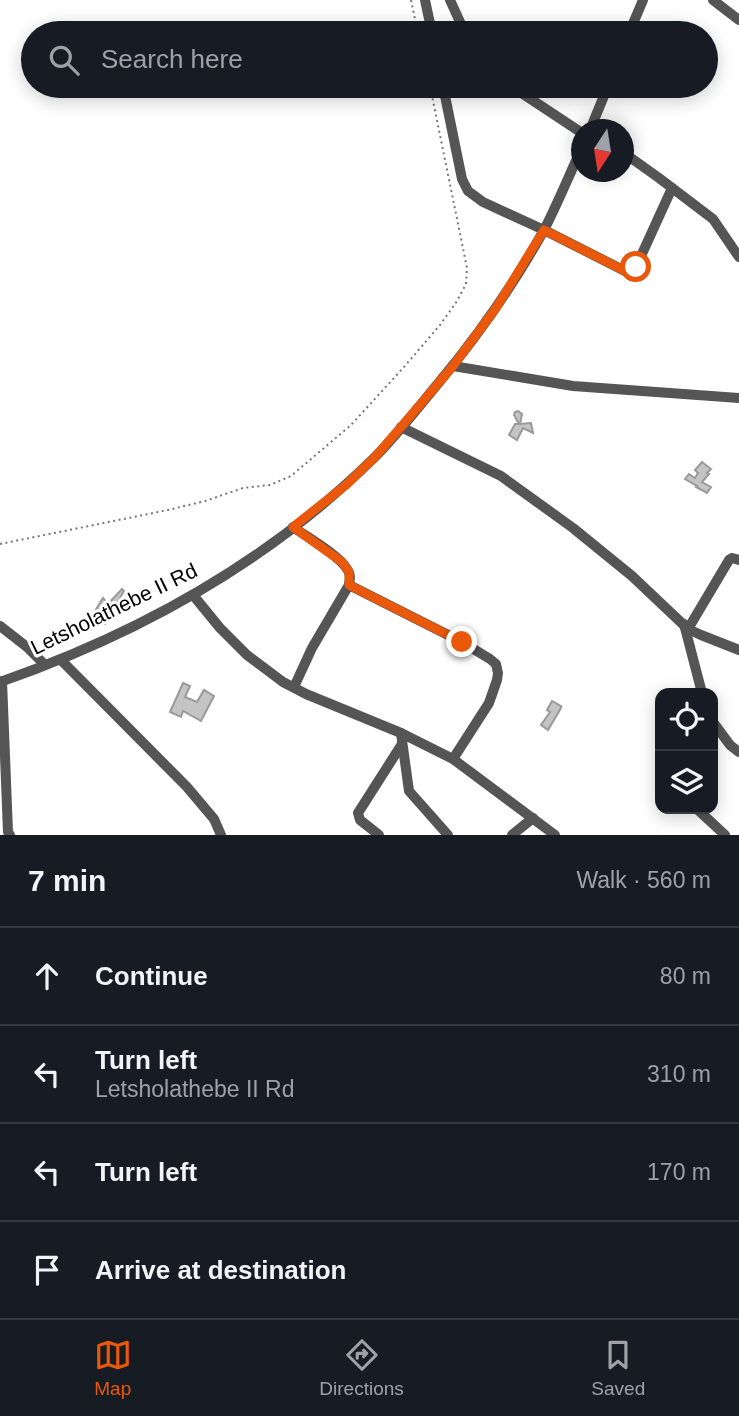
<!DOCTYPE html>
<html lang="en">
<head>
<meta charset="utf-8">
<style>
  :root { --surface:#171b24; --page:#242831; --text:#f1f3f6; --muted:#9ea1a6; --line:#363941; --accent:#ea580c }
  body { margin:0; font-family:Helvetica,sans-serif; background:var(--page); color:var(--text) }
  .controls { position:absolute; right:21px; bottom:21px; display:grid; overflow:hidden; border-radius:14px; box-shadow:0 4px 18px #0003 }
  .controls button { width:63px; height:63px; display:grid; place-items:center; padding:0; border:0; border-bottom:2px solid var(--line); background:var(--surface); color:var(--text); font:35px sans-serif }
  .compass { position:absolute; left:571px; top:119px; width:63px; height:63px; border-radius:50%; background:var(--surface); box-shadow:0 4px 18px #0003; rotate:192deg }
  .stop { position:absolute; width:21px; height:21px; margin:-16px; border:5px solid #ea580c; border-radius:50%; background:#fff }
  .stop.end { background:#ea580c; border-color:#fff; box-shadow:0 2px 7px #0008 }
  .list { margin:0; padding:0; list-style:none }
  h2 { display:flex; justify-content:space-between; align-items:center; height:91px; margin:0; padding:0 28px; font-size:30px }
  h2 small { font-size:23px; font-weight:400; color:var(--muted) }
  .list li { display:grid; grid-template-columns:46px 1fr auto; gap:21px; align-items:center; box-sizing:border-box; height:98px; padding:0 28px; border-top:2px solid var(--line) }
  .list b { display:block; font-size:26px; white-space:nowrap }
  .list p { margin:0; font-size:23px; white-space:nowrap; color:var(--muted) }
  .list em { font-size:23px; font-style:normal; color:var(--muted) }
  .icon { flex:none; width:38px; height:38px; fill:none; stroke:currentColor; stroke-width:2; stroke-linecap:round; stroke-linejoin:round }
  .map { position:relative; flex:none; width:739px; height:835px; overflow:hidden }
  .search { position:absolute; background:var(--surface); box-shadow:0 4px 18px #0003; left:21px; right:21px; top:21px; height:77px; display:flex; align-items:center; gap:18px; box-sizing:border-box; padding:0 24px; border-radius:38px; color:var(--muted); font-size:26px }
  .sheet { height:483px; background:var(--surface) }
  nav { display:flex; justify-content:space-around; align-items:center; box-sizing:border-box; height:98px; border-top:2px solid var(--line); background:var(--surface); font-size:19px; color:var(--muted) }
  nav a { display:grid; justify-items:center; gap:4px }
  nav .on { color:var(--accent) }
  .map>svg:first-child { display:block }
  .building { fill:#c4c4c4; stroke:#999; stroke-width:2 }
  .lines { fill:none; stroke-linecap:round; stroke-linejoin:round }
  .path { stroke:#777; stroke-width:2; stroke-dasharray:2 3.5; stroke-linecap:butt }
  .minor { stroke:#555; stroke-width:10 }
  .route { stroke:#ea580c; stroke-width:9 }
  .labels { text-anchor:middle; stroke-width:6; stroke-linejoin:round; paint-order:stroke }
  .street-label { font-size:21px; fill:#000; stroke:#fff }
</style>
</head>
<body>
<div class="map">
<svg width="739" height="835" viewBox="0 0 739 835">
  <rect width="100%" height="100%" fill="#fff"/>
  <g class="building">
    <path d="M518,411L522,414L520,424L531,423L533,433L523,428L517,440L509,435L515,424H519L514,415L515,412Z"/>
    <path d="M702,462L711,469L707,473L709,474L702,482L711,487L707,493L696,487L697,486L685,479L689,474L695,478L698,473L695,470Z"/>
    <path d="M122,589L124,591L105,624L92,616L103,598L108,604Z"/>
    <path d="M183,683L190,686L185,697L197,702L204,690L214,696L201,721L183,711L181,717L170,712Z"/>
    <path d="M552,701L561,706V708L548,730L541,725L550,712L547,710Z"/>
  </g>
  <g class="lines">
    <g class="path">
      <path d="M411,0L418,33"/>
      <path d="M0,544L168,510L205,501L243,488L270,485L291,476L351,425L404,367L440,325L457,301L466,284L467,268L430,86"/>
    </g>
    <g class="minor">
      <path d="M425,0L432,33"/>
      <path d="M450,0L465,33"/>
      <path d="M713,0L739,20"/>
      <path d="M629,33L643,0"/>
      <path d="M443,86L462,179L468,191L483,202L544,230L625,271H632L636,267L672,188"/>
      <path d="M511,86L582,133"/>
      <path d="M590,130L608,86"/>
      <path d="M624,153L659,178L713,219L739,257"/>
      <path d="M453,366L573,386L739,398"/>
      <path d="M401,427L501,476L573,528L632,576L688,629L701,635L739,650"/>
      <path d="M293,527C307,537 339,555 347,569C351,574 350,579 349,585L312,648L294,687"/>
      <path d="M349,585L462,642L490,659L496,664L498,673L497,680L489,703L453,759"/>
      <path d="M193,595L220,628L247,655L283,682L306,694L401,733L453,759L555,835"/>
      <path d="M684,624L702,693"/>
      <path d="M0,626L27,647L45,665"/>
      <path d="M688,629L729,560L732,558L739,560"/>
      <path d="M61,660L187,787L214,819L221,835"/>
      <path d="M2,681L8,832L10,835"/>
      <path d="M0,682C138,634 269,561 374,458C396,436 416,410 436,386C477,337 513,286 544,230C558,203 569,175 582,148"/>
      <path d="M713,722L730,745L739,752"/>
      <path d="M401,733L409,791L448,835"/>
      <path d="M697,809L725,835"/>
      <path d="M379,835L360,820L358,813L402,744"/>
      <path d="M512,835L533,818"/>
    </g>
  </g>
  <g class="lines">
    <path class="route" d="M462,642L349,585V572L342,562L293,527L346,485L375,457L401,427L453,366L496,308L544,230L625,271H632L636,267"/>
  </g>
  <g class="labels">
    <g class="street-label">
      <text transform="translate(114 609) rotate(-26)" y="7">Letsholathebe II Rd</text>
    </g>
  </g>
</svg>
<div class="controls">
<button><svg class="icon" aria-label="locate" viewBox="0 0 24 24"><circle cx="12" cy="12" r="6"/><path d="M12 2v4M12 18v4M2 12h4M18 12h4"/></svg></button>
<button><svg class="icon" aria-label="layers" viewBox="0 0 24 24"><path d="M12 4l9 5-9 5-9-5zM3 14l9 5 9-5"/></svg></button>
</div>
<svg class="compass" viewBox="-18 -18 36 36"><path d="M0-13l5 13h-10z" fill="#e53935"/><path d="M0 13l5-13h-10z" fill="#9ea1a6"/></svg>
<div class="stop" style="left:636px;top:267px"></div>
<div class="stop end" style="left:462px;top:642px"></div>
<div class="search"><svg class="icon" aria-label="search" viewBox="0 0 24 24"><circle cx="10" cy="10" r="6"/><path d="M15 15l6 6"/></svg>Search here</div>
</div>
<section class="sheet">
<h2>7 min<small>Walk · 560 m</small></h2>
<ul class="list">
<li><svg class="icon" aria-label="ahead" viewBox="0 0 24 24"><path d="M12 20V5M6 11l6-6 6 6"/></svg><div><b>Continue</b></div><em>80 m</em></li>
<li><svg class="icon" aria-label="left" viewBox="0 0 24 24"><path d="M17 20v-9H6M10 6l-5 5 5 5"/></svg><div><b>Turn left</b><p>Letsholathebe II Rd</p></div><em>310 m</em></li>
<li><svg class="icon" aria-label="left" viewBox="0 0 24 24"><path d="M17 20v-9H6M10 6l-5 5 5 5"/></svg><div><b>Turn left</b></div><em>170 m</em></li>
<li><svg class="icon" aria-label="arrive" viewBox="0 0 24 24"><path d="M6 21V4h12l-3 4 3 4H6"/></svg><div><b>Arrive at destination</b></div></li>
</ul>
</section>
<nav>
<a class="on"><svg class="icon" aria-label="map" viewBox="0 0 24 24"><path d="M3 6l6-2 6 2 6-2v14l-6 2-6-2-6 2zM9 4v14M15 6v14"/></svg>Map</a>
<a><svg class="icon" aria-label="directions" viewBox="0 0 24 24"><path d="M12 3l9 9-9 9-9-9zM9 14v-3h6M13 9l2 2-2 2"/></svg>Directions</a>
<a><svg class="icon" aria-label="saved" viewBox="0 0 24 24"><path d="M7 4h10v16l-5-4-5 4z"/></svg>Saved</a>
</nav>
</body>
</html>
